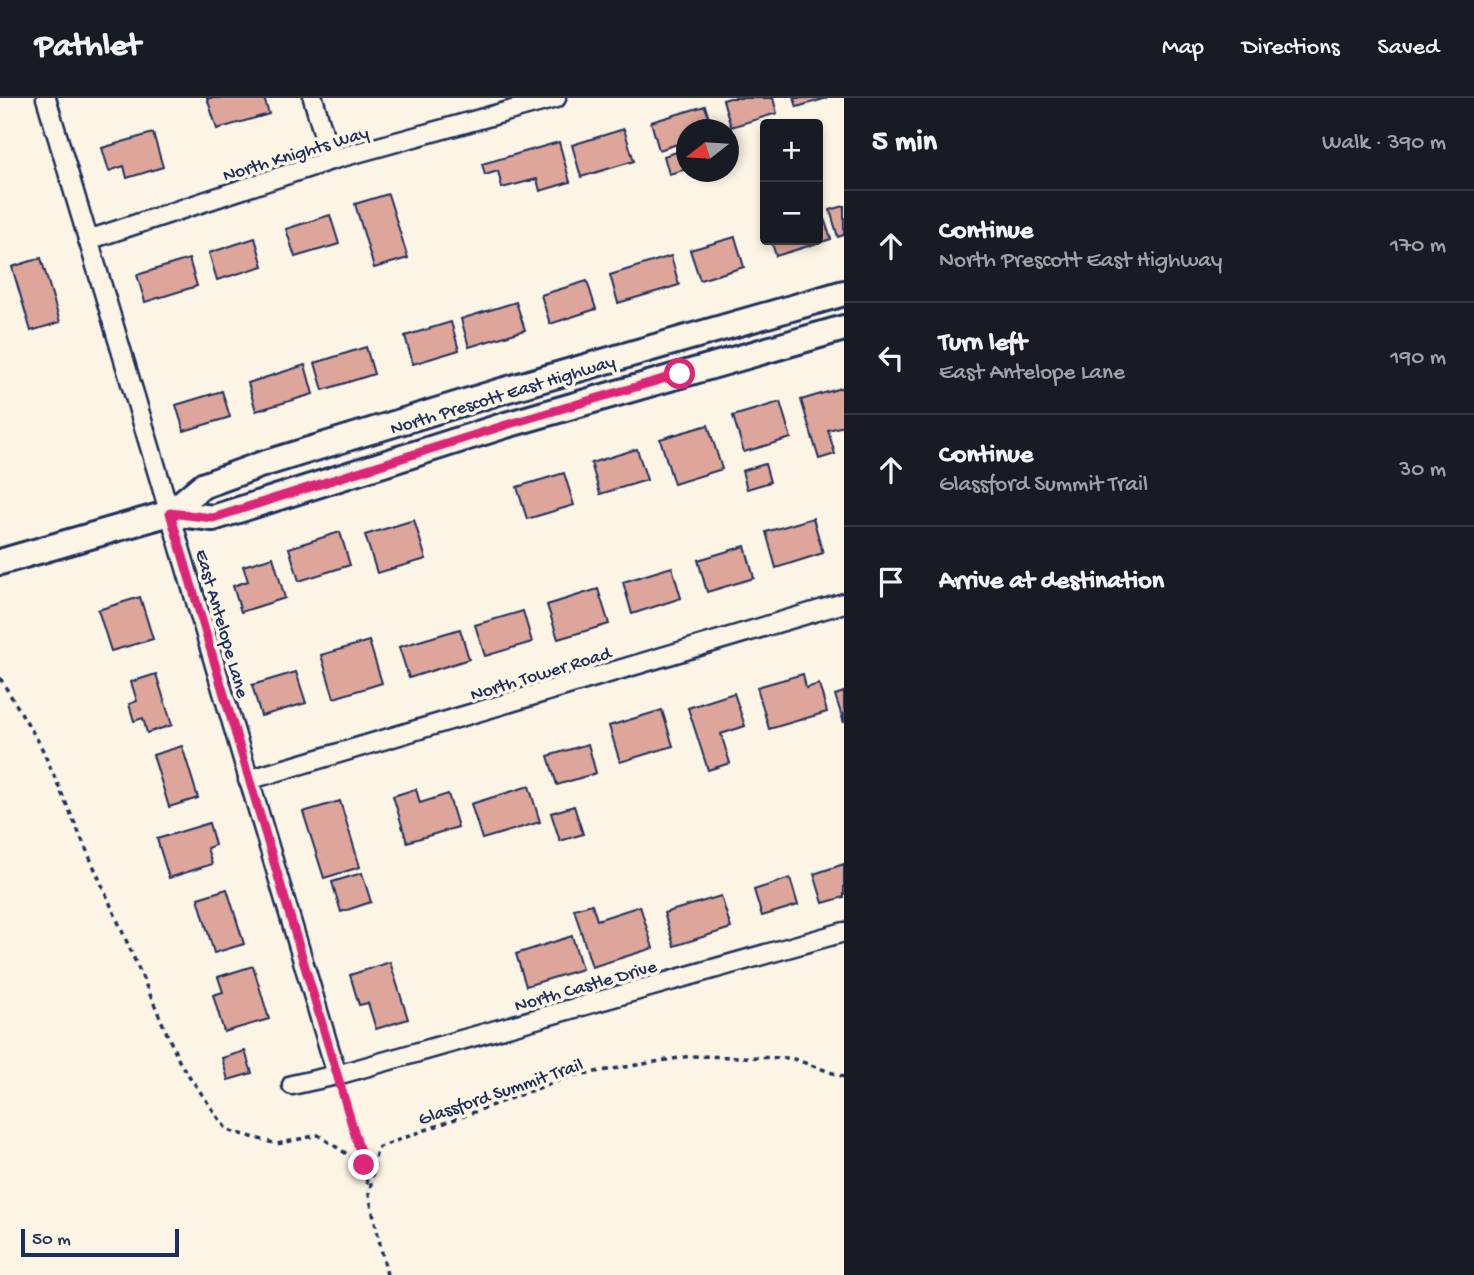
<!DOCTYPE html>
<html lang="en">
<head>
<meta charset="utf-8">
<style>
  :root { --surface:#171b24; --page:#242831; --text:#f1f3f6; --muted:#9ea1a6; --line:#363941 }
  body { margin:0; font-family:"Gochi Hand",sans-serif; background:var(--page); color:var(--text) }
  .controls { position:absolute; right:21px; top:21px; display:grid; overflow:hidden; border-radius:7px; box-shadow:0 4px 10px #0003 }
  .controls button { width:63px; height:63px; display:grid; place-items:center; padding:0; border:0; border-bottom:2px solid var(--line); background:var(--surface); color:var(--text); font:35px sans-serif }
  .compass { position:absolute; left:676px; top:21px; width:63px; height:63px; border-radius:50%; background:var(--surface); box-shadow:0 4px 10px #0003; rotate:253deg }
  .scale { position:absolute; left:21px; bottom:18px; width:158px; box-sizing:border-box; padding-left:7px; border:4px solid #1b2f5e; border-top:0; font-size:19px; line-height:24px; white-space:nowrap; color:#1b2f5e; -webkit-text-stroke:5px #fcf5e5; paint-order:stroke }
  .stop { position:absolute; width:21px; height:21px; margin:-16px; border:5px solid #db2777; border-radius:50%; background:#fff }
  .stop.end { background:#db2777; border-color:#fff; box-shadow:0 2px 7px #0008 }
  .list { margin:0; padding:0; list-style:none }
  h2 { display:flex; justify-content:space-between; align-items:center; height:91px; margin:0; padding:0 28px; font-size:30px }
  h2 small { font-size:23px; font-weight:400; color:var(--muted) }
  .list li { display:grid; grid-template-columns:46px 1fr auto; gap:21px; align-items:center; box-sizing:border-box; height:112px; padding:0 28px; border-top:2px solid var(--line) }
  .list b { display:block; font-size:26px; white-space:nowrap }
  .list p { margin:0; font-size:23px; white-space:nowrap; color:var(--muted) }
  .list em { font-size:23px; font-style:normal; color:var(--muted) }
  .icon { flex:none; width:38px; height:38px; fill:none; stroke:currentColor; stroke-width:2; stroke-linecap:round; stroke-linejoin:round }
  .map { position:relative; flex:none; width:844px; height:1177px; overflow:hidden }
  header { display:flex; align-items:center; gap:42px; box-sizing:border-box; height:98px; padding:0 35px; background:var(--surface); border-bottom:2px solid var(--line) }
  header strong { font-size:33px }
  nav { display:flex; gap:38px; margin-inline-start:auto; font-size:24px }
  main { display:flex }
  aside { flex:1; background:var(--surface) }
  .map>svg:first-child { display:block }
  .building { fill:#dea69a; stroke:#1b2f5e; stroke-width:2 }
  .lines { fill:none; stroke-linecap:round; stroke-linejoin:round }
  .street-casing { stroke:#1b2f5e; stroke-width:23 }
  .secondary-casing { stroke:#1b2f5e; stroke-width:30 }
  .path { stroke:#1b2f5e; stroke-width:3.5; stroke-dasharray:5 5; stroke-linecap:butt }
  .street { stroke:#fcf5e5; stroke-width:18 }
  .secondary { stroke:#fcf5e5; stroke-width:24 }
  .route { stroke:#db2777; stroke-width:9 }
  .labels { text-anchor:middle; stroke-width:7; stroke-linejoin:round; paint-order:stroke }
  .street-label { font-size:19px; fill:#1b2f5e; stroke:#fcf5e5 }
</style>
</head>
<body>
<header>
<strong>Pathlet</strong>
<nav><a>Map</a><a>Directions</a><a>Saved</a></nav>
</header>
<main>
<div class="map">
<svg width="844" height="1177" viewBox="0 0 844 1177">
  <rect width="100%" height="100%" fill="#fcf5e5"/>
  <filter id="ink" filterUnits="userSpaceOnUse"><feTurbulence type="fractalNoise" baseFrequency=".0143" numOctaves="2"/><feDisplacementMap in="SourceGraphic" scale="14" xChannelSelector="R" yChannelSelector="G"/><feConvolveMatrix kernelMatrix="1 2 1 2 8 2 1 2 1" color-interpolation-filters="sRGB"/></filter>
  <g filter="url(#ink)">
    <g class="building">
      <path d="M207,0H264L269,16L217,31Z"/>
      <path d="M730,0H773L777,15L731,29L723,2Z"/>
      <path d="M794,0H827L797,9Z"/>
      <path d="M705,8L713,32H687V43L659,52L651,24Z"/>
      <path d="M624,31L634,63L581,79L572,47Z"/>
      <path d="M153,35L163,69L127,80L124,68L109,73L102,50Z"/>
      <path d="M559,44L570,84L540,93L537,81L502,90L498,73L485,77L482,66Z"/>
      <path d="M686,51L687,71L669,76L664,58Z"/>
      <path d="M388,96L408,160L374,170L355,106Z"/>
      <path d="M818,103L831,141L776,158L771,142H818Z"/>
      <path d="M844,108V137L838,139L830,112Z"/>
      <path d="M330,117L339,146L295,159L286,131Z"/>
      <path d="M735,139L744,169L700,182L690,152Z"/>
      <path d="M255,140L263,168L217,182L209,155Z"/>
      <path d="M671,158L679,187L618,205L610,177Z"/>
      <path d="M41,160L60,224L31,233L12,169Z"/>
      <path d="M189,161L197,188L145,204L137,177Z"/>
      <path d="M587,183L596,211L550,226L541,197Z"/>
      <path d="M516,204L525,232L469,249L461,221Z"/>
      <path d="M451,224L459,252L413,266L405,238Z"/>
      <path d="M366,249L374,276L323,292L315,265Z"/>
      <path d="M305,267L313,296L256,313L248,285Z"/>
      <path d="M844,289V328L828,332L835,356L819,361L801,302Z"/>
      <path d="M222,293L230,319L184,333L176,307Z"/>
      <path d="M780,304L791,340L744,354L733,318Z"/>
      <path d="M708,327L722,371L674,386L660,341Z"/>
      <path d="M637,351L647,382L600,396L591,365Z"/>
      <path d="M765,366L770,384L747,391L742,373Z"/>
      <path d="M564,375L574,407L527,421L517,389Z"/>
      <path d="M813,420L823,455L776,470L766,434Z"/>
      <path d="M414,422L426,461L377,475L365,437Z"/>
      <path d="M340,434L350,467L299,483L289,450Z"/>
      <path d="M745,448L754,480L707,494L698,462Z"/>
      <path d="M273,459L285,500L241,514L233,488L248,483L243,468Z"/>
      <path d="M672,469L681,500L632,516L623,484Z"/>
      <path d="M598,491L609,526L558,541L547,507Z"/>
      <path d="M140,499L153,541L111,553L98,512Z"/>
      <path d="M523,513L532,544L485,558L475,527Z"/>
      <path d="M460,531L469,561L409,580L399,549Z"/>
      <path d="M369,543L382,585L334,600L321,557Z"/>
      <path d="M296,574L306,605L261,618L252,587Z"/>
      <path d="M156,576L172,627L147,635L143,620L134,623L129,606L137,603L131,584Z"/>
      <path d="M803,576L806,590L819,586L827,614L769,631L757,589Z"/>
      <path d="M844,594V625L835,597Z"/>
      <path d="M734,595L745,628L721,636L730,665L708,672L688,610Z"/>
      <path d="M662,612L673,648L620,664L609,628Z"/>
      <path d="M588,646L596,675L557,687L548,658Z"/>
      <path d="M182,648L198,700L169,709L153,657Z"/>
      <path d="M529,688L540,724L482,741L471,706Z"/>
      <path d="M416,691L420,705L448,696L458,729L407,744L393,698Z"/>
      <path d="M340,703L360,769L324,780L303,714Z"/>
      <path d="M574,708L583,736L560,743L551,715Z"/>
      <path d="M209,725L215,747L207,750L212,766L169,780L157,741Z"/>
      <path d="M844,766V799L823,805L814,776Z"/>
      <path d="M362,775L371,804L341,814L332,784Z"/>
      <path d="M790,780L798,807L762,818L754,792Z"/>
      <path d="M227,791L244,846L214,855L198,800Z"/>
      <path d="M721,798L731,830L674,848L664,815Z"/>
      <path d="M592,806L597,822L640,808L653,850L592,869L574,811Z"/>
      <path d="M572,838L582,871L526,888L516,856Z"/>
      <path d="M390,864L408,921L376,931L368,905L359,907L350,877Z"/>
      <path d="M253,868L269,921L224,934L213,897L223,894L218,879Z"/>
      <path d="M245,953L252,975L228,982L222,960Z"/>
    </g>
    <g class="lines">
      <g class="street-casing">
        <g id="street">
          <path d="M46,0L337,977L292,987"/>
          <path d="M313,0L331,62"/>
          <path d="M88,142L331,62L556,0"/>
          <path d="M248,682L844,505"/>
          <path d="M337,977L844,834"/>
        </g>
      </g>
      <g class="secondary-casing">
        <g id="secondary">
          <path d="M170,415L202,388L260,367L498,294L844,195"/>
          <path d="M0,464L170,415L213,420L506,327L844,230"/>
        </g>
      </g>
      <g class="path">
        <path d="M0,580L40,646L180,965L227,1032L277,1046L318,1037L364,1067"/>
        <path d="M343,994L364,1067L368,1091"/>
        <path d="M387,1177L369,1097L377,1050L571,978L691,958L791,960L844,979"/>
      </g>
      <use href="#street" class="street"/>
      <use href="#secondary" class="secondary"/>
    </g>
  </g>
  <g class="lines" filter="url(#ink)">
    <path class="route" d="M364,1067L170,415L213,420L506,327L680,276"/>
  </g>
  <g class="labels">
    <g class="street-label">
      <text transform="translate(295 54) rotate(-17)" y="7">North Knights Way</text>
      <text transform="translate(502 295) rotate(-17)" y="7">North Prescott East Highway</text>
      <text transform="translate(224 525) rotate(74)" y="7">East Antelope Lane</text>
      <text transform="translate(540 574) rotate(-17)" y="7">North Tower Road</text>
      <text transform="translate(585 886) rotate(-16)" y="7">North Castle Drive</text>
      <text transform="translate(500 992) rotate(-19)" y="7">Glassford Summit Trail</text>
    </g>
  </g>
</svg>
<div class="controls">
<button>+</button>
<button>−</button>
</div>
<svg class="compass" viewBox="-18 -18 36 36"><path d="M0-13l5 13h-10z" fill="#e53935"/><path d="M0 13l5-13h-10z" fill="#9ea1a6"/></svg>
<div class="scale">50 m</div>
<div class="stop" style="left:680px;top:276px"></div>
<div class="stop end" style="left:364px;top:1067px"></div>
</div>
<aside>
<h2>5 min<small>Walk · 390 m</small></h2>
<ul class="list">
<li><svg class="icon" aria-label="ahead" viewBox="0 0 24 24"><path d="M12 20V5M6 11l6-6 6 6"/></svg><div><b>Continue</b><p>North Prescott East Highway</p></div><em>170 m</em></li>
<li><svg class="icon" aria-label="left" viewBox="0 0 24 24"><path d="M17 20v-9H6M10 6l-5 5 5 5"/></svg><div><b>Turn left</b><p>East Antelope Lane</p></div><em>190 m</em></li>
<li><svg class="icon" aria-label="ahead" viewBox="0 0 24 24"><path d="M12 20V5M6 11l6-6 6 6"/></svg><div><b>Continue</b><p>Glassford Summit Trail</p></div><em>30 m</em></li>
<li><svg class="icon" aria-label="arrive" viewBox="0 0 24 24"><path d="M6 21V4h12l-3 4 3 4H6"/></svg><div><b>Arrive at destination</b></div></li>
</ul>
</aside>
</main>
</body>
</html>
